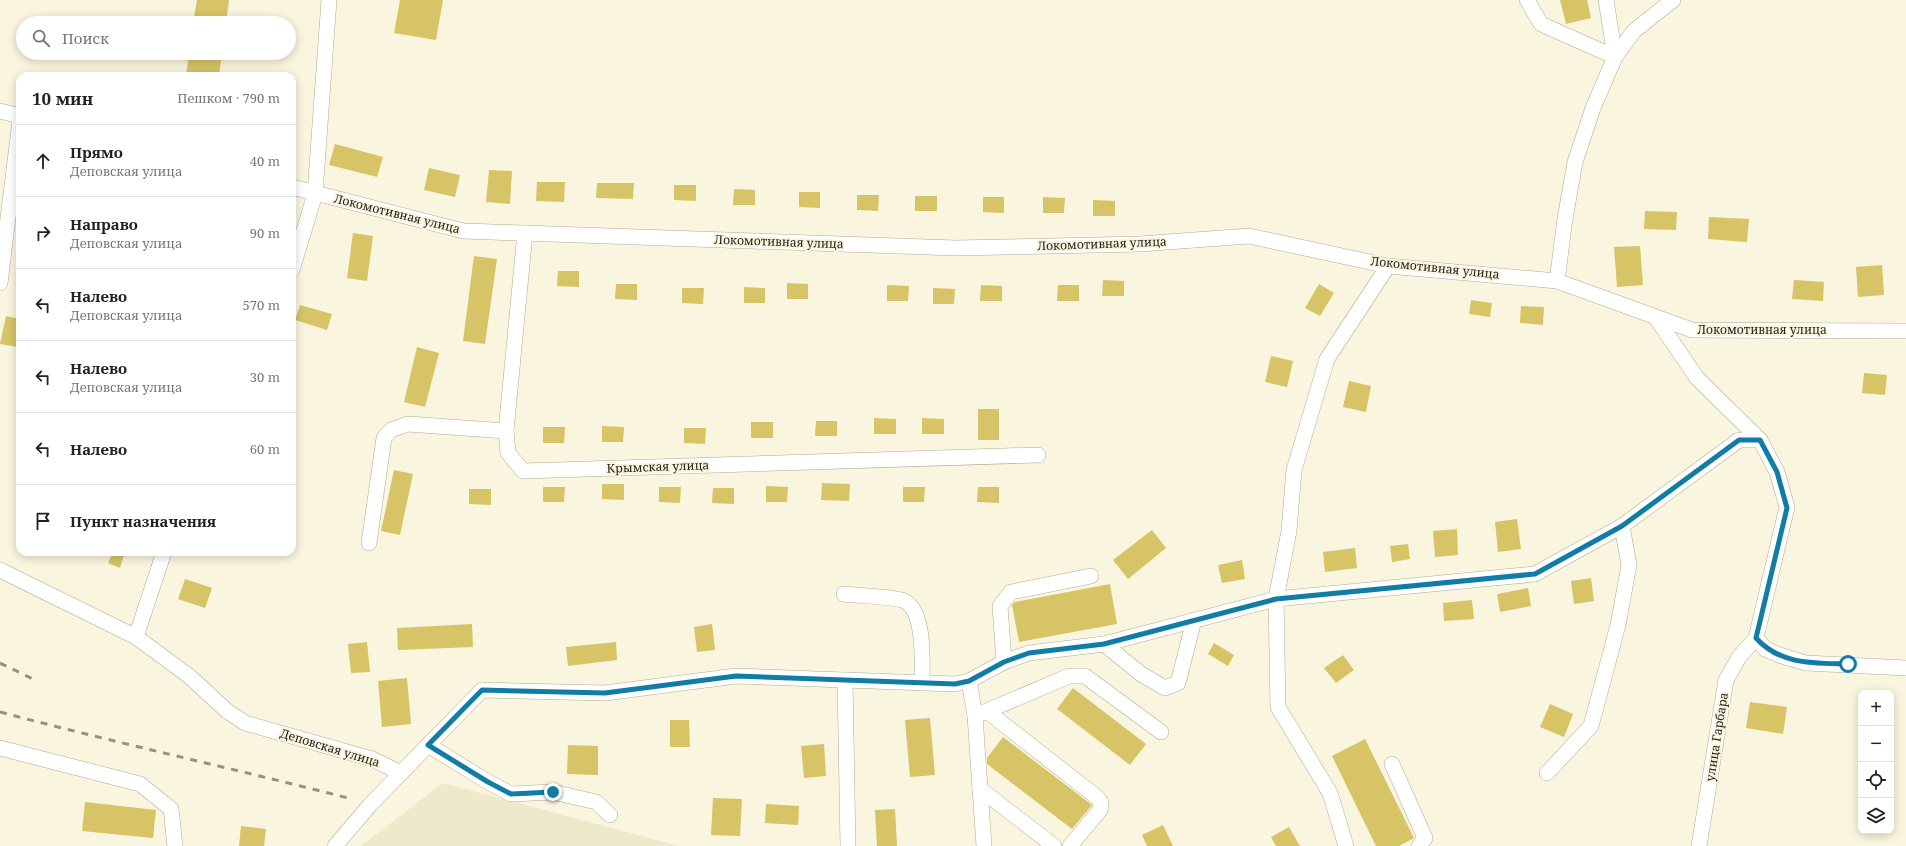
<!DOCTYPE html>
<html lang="ru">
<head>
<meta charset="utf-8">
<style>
  :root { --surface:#fff; --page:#f6f6f6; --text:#222; --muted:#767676; --line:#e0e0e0 }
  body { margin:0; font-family:"Noto Serif",serif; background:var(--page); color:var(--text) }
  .controls { position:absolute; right:12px; bottom:12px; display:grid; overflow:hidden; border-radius:8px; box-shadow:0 2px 10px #0003 }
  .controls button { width:36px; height:36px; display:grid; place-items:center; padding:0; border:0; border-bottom:1px solid var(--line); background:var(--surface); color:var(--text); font:20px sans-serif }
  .stop { position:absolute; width:12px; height:12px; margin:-9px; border:3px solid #117ca5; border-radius:50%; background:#fff }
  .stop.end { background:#117ca5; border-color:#fff; box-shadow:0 1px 4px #0008 }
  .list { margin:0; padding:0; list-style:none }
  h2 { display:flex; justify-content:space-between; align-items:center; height:52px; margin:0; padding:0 16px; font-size:17px }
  h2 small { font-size:13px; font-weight:400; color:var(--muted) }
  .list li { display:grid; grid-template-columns:26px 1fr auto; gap:12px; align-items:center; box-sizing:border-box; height:72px; padding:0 16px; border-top:1px solid var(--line) }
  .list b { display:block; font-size:15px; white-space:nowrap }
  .list p { margin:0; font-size:13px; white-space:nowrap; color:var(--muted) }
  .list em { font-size:13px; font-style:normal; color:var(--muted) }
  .icon { flex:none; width:22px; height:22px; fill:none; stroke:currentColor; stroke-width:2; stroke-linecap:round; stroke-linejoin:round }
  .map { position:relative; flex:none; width:1906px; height:846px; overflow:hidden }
  .search { position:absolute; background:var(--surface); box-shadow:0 2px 10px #0003; left:16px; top:16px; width:280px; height:44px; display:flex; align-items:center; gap:10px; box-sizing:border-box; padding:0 14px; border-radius:22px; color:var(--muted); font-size:15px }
  .panel { position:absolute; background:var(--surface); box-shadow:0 2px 10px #0003; left:16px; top:72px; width:280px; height:484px; border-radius:12px }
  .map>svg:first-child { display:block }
  .built { fill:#eee9ca }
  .building { fill:#d6c467 }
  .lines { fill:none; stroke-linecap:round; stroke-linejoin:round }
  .minor-casing { stroke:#aeab95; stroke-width:16 }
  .minor { stroke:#fff; stroke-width:15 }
  .rail { stroke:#959282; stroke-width:3; stroke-dasharray:7 7; stroke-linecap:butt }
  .route { stroke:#117ca5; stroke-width:5 }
  .labels { text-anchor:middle; stroke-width:4; stroke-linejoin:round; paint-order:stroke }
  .street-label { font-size:12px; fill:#25231b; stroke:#faf5de }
</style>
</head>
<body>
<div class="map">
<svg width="1906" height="846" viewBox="0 0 1906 846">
  <rect width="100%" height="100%" fill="#faf5de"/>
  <path class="built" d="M443,783L679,846H361Z"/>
  <g class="building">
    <path d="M197,0H229L226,23H193Z"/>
    <path d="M400,0H443L436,40L394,33Z"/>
    <path d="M1560,0H1587L1591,18L1566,24Z"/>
    <path d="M189,53H222L219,76H186Z"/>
    <path d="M335,144L383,157L377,177L329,165Z"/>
    <path d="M429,168L460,175L455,197L424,190Z"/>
    <path d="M489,170L512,171L510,204L486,202Z"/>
    <path d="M537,182H565L564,202L536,201Z"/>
    <path d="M597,183H634L633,199L596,198Z"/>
    <path d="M674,185H696V201L674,200Z"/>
    <path d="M734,189L755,190V205H733Z"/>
    <path d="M799,192H820V208L799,207Z"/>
    <path d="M857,195H879L878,211L857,210Z"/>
    <rect x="915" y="196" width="22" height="15"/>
    <path d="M983,197H1004V213L983,212Z"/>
    <path d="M1043,197L1065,198L1064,213H1043Z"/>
    <path d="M1093,200L1115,201V216H1093Z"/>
    <path d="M1645,211L1677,212L1676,230L1644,229Z"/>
    <path d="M1709,217L1749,219L1747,242L1708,239Z"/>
    <path d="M353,233L373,236L367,281L347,278Z"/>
    <path d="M1640,246L1643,285L1617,287L1614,247Z"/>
    <path d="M474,256L497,259L485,344L463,341Z"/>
    <path d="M1882,265L1884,295L1858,297L1856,267Z"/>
    <path d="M558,271H579V287L557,286Z"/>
    <path d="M1103,280L1124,281V296H1102Z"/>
    <path d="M1794,280L1824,282L1823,301L1792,299Z"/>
    <path d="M787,283L808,284V299H787Z"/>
    <path d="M616,284H637V300L615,299Z"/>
    <path d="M1319,284L1334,293L1320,316L1305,308Z"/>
    <path d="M887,285L909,286L908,301H887Z"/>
    <path d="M981,285L1002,286V301H980Z"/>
    <path d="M1058,285H1079V301H1057Z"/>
    <path d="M744,287L765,288V303H744Z"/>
    <path d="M682,288H704L703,304L682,303Z"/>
    <path d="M933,288L955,289L954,304H933Z"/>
    <path d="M1471,300L1492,303L1490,317L1469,314Z"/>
    <path d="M300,305L332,314L327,330L295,320Z"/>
    <path d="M1521,306L1544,307L1543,325L1520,323Z"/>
    <path d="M6,316L20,319V333L17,347L0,344Z"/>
    <path d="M417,347L439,353L425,407L404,402Z"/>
    <path d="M1271,356L1293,361L1287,387L1265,382Z"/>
    <path d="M1864,373L1887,375L1885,395L1862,393Z"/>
    <path d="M1349,381L1371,386L1366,412L1343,407Z"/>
    <rect x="978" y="409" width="21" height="31"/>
    <path d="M874,418L896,419V434H874Z"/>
    <path d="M922,418L944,419V434H922Z"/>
    <path d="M816,421H837V436H815Z"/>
    <rect x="751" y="422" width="22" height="16"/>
    <path d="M602,426L624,427L623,442H602Z"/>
    <path d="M543,427H565L564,443H543Z"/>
    <path d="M684,428H706L705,444L684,443Z"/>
    <path d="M394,470L413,474L400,535L381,531Z"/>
    <path d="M822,483L850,484L849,501L821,500Z"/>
    <path d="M602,484H624V500L602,499Z"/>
    <path d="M766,486L788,487L787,502H766Z"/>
    <path d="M543,487H565L564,502H543Z"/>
    <path d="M659,487H681L680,503L659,502Z"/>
    <path d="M903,487H925L924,502H903Z"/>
    <path d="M978,487H999V503L977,502Z"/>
    <path d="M713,488H734V504L712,503Z"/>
    <path d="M469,489H491V505L469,504Z"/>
    <path d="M1517,519L1521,549L1498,552L1495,522Z"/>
    <path d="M1457,529L1458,555L1435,557L1433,531Z"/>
    <path d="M1152,530L1166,548L1128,579L1113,560Z"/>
    <path d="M1408,544L1410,559L1392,562L1390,546Z"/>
    <path d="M1355,548L1357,568L1325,572L1323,552Z"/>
    <path d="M113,552H125L120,568L108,563Z"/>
    <path d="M1242,560L1245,579L1222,583L1218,565Z"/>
    <path d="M1591,578L1594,601L1574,604L1571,581Z"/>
    <path d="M185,579L212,588L205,608L178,599Z"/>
    <path d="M1110,584L1117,624L1019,642L1012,605L1015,602Z"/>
    <path d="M1528,588L1531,606L1500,612L1497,594Z"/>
    <path d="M1472,600L1474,619L1444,621L1443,603Z"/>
    <path d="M472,624L473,647L398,650L397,628Z"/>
    <path d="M712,624L715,650L697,652L694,627Z"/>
    <path d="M367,642L370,672L351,673L348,644Z"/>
    <path d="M616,642L617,660L568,666L566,647Z"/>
    <path d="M1214,643L1234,655L1228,666L1208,654Z"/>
    <path d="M1343,655L1354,670L1336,683L1324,668Z"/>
    <path d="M407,678L411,724L382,727L378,681Z"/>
    <path d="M1073,688L1146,744L1130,765L1057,709Z"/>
    <path d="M1750,702L1787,707L1783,734L1746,728Z"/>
    <path d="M1550,704L1573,714L1564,737L1540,727Z"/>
    <path d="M930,718L935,775L910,777L905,720Z"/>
    <path d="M670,720H689L690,747H670Z"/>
    <path d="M1003,737L1092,805L1072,829L987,764V758Z"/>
    <path d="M1365,739L1414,838L1399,846H1376L1332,756Z"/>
    <path d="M824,744L826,776L804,778L801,746Z"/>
    <path d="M568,745L598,746V775L567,774Z"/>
    <path d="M713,798L742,799L740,836L711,835Z"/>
    <path d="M85,802L156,810L153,838L82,831Z"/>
    <path d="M766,804L799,806L798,825L765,823Z"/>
    <path d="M895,809L897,846H877L875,810Z"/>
    <path d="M1163,825L1173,846H1147L1142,835Z"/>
    <path d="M241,826L266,829L264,846H239Z"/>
    <path d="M1289,827L1300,846H1276L1271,837Z"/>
  </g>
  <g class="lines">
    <g class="minor-casing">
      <g id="minor">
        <path d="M1527,0L1541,24L1615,57"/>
        <path d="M1606,0L1615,57"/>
        <path d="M0,111L20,116"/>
        <path d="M292,187L463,231L956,248L1140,244L1249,236L1388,266L1557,281L1692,330L1906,331"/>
        <path d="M525,233L506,431L508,453L523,471L1038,455"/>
        <path d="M292,270L315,194L329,0"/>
        <path d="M1557,281L1565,219L1575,162L1593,108L1615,57L1634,31L1673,0"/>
        <path d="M0,283L20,121"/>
        <path d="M1656,318L1697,378L1760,440L1777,472L1787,507L1756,638L1765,649L1782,656L1806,663L1906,668"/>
        <path d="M369,543L384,438L391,430L408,424L506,431"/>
        <path d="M0,570L136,637L189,676L227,711L245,723L372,759L401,773L482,690L605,693L736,676L955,684L969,681L1004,662L1029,653L1104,644L1276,599L1535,574L1622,526L1739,440H1760"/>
        <path d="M844,594C861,596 886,596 902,600C926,608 922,663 922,683"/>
        <path d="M136,637L164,552"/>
        <path d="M1104,644L1141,674L1165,688L1178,683L1194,620"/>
        <path d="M1004,662L1000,606L1011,592L1091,576"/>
        <path d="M845,680L848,846"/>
        <path d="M969,681L975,716L984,846"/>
        <path d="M988,712L1098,798L1101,803L1100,810L1070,846"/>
        <path d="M975,716L1069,676H1085L1161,732"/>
        <path d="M428,745L488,782L511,794L553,792L596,802L610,815"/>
        <path d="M0,748L140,784L171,809L175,846"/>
        <path d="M1392,764L1425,838L1419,846"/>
        <path d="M1547,773L1591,726L1618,625L1629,565L1622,526"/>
        <path d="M980,789L1054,846"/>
        <path d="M335,846L370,805L401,773"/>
        <path d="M1346,846L1330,793L1278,707L1276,599L1289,531L1294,470L1327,359L1388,266"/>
        <path d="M1699,846L1726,680L1739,657L1756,638"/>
      </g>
    </g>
    <use href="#minor" class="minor"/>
    <g class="rail">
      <path d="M0,663L37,681"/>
      <path d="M0,712C117,743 235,769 352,799"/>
    </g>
  </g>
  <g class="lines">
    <path class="route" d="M553,792L511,794L488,782L428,745L482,690L605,693L736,676L955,684L969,681L1004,662L1029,653L1104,644L1276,599L1535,574L1622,526L1739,440H1760L1777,472L1787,508L1756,638C1780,665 1814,663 1848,664"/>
  </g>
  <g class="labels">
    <g class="street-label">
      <text transform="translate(397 214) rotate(14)" y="4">Локомотивная улица</text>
      <text transform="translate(779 242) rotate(2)" y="4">Локомотивная улица</text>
      <text transform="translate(1102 244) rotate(-2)" y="4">Локомотивная улица</text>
      <text transform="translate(1435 268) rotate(6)" y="4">Локомотивная улица</text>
      <text x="1762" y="334">Локомотивная улица</text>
      <text transform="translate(658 467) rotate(-2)" y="4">Крымская улица</text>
      <text transform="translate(1717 737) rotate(-81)" y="4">улица Гарбара</text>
      <text transform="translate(330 748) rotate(17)" y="4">Деповская улица</text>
    </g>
  </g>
</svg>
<div class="controls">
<button>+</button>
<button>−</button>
<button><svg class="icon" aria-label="locate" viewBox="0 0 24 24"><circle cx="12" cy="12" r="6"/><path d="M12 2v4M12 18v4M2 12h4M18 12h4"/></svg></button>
<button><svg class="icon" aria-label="layers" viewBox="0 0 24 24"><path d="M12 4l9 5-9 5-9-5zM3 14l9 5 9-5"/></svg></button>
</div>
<div class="stop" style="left:1848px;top:664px"></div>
<div class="stop end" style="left:553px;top:792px"></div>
<div class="search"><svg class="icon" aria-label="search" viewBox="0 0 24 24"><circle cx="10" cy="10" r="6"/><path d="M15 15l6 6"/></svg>Поиск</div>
<section class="panel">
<h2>10 мин<small>Пешком · 790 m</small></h2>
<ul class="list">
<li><svg class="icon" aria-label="ahead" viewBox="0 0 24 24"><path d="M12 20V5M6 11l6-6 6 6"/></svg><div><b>Прямо</b><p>Деповская улица</p></div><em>40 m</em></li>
<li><svg class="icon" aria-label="right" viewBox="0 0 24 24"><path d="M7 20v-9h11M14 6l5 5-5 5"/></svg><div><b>Направо</b><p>Деповская улица</p></div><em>90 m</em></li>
<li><svg class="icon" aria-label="left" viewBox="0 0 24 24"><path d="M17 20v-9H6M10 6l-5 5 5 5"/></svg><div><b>Налево</b><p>Деповская улица</p></div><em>570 m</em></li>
<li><svg class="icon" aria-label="left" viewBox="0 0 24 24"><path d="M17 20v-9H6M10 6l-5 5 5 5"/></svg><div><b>Налево</b><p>Деповская улица</p></div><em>30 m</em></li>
<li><svg class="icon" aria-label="left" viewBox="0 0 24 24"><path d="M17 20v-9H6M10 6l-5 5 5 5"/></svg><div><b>Налево</b></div><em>60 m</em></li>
<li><svg class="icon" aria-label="arrive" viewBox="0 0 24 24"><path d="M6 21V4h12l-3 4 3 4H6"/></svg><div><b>Пункт назначения</b></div></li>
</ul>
</section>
</div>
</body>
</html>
